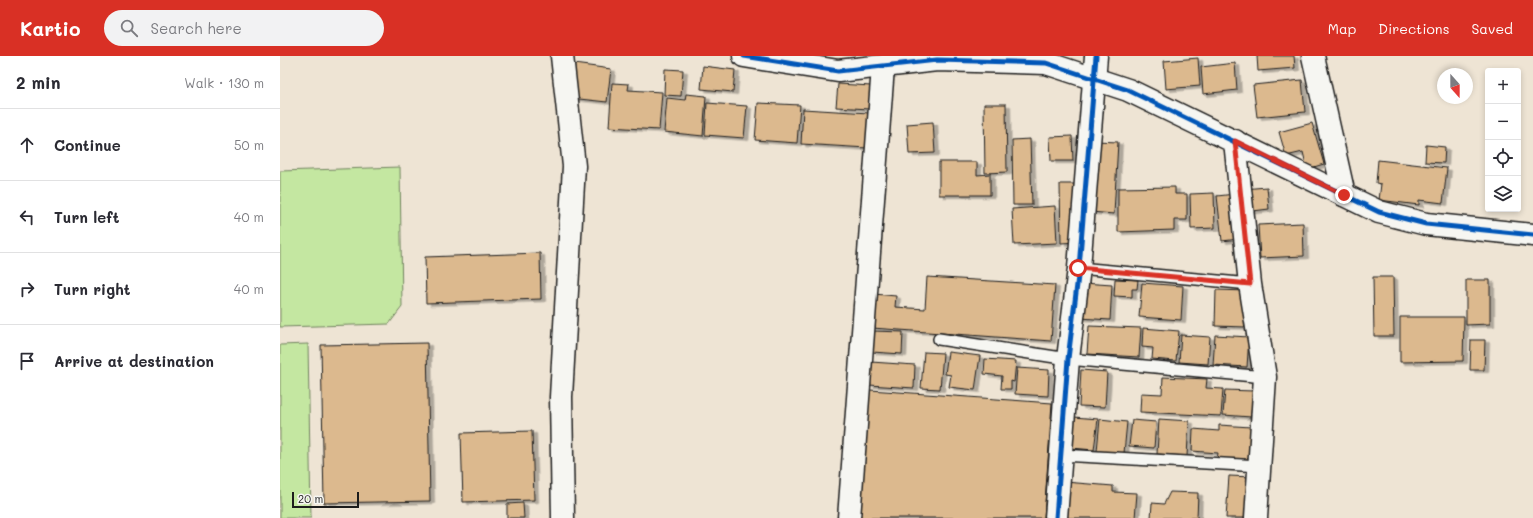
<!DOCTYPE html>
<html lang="en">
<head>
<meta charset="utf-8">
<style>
  :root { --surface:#fff; --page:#f2f2f3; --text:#2b2b33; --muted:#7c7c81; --line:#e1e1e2; --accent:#d93025 }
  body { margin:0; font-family:Mali,sans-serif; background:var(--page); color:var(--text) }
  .controls { position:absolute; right:12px; top:12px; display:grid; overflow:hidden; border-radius:4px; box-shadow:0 2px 6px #0003 }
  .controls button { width:36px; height:36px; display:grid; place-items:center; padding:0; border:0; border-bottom:1px solid var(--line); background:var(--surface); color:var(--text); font:20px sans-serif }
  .compass { position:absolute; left:1157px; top:12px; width:36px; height:36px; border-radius:50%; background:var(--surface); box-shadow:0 2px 6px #0003; rotate:159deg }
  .scale { position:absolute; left:12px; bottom:10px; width:67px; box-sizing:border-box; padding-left:4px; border:2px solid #1c1c1c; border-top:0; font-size:11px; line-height:14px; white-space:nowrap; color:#1c1c1c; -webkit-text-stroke:3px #f6f6f2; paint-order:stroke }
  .stop { position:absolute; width:12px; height:12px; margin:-9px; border:3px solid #d93025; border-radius:50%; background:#fff }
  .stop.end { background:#d93025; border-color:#fff; box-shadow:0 1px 4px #0008 }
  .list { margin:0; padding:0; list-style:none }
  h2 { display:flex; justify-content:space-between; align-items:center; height:52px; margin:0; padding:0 16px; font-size:17px }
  h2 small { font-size:13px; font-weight:400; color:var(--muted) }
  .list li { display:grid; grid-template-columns:26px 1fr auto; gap:12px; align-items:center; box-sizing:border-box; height:72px; padding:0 16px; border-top:1px solid var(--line) }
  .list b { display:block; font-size:15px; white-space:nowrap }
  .list em { font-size:13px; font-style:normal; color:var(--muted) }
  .icon { flex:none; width:22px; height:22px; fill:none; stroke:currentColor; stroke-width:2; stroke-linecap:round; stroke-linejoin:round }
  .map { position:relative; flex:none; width:1253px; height:462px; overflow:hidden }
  header { display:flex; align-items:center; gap:24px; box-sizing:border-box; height:56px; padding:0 20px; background:var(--accent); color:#fff }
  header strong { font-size:19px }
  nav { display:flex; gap:22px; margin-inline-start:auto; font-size:14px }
  .search { width:280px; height:36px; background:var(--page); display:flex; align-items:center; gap:10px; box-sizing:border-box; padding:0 14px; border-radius:22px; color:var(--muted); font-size:15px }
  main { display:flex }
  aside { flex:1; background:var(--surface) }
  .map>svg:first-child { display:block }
  .green { fill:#c4e7a1; stroke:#70825e }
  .building { fill:#dcb98e; stroke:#1c1c1c; filter:url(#shadow) }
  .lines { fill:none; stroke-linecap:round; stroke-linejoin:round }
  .service-casing { stroke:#1c1c1c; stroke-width:14 }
  .minor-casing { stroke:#1c1c1c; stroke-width:25 }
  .service { stroke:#f6f6f2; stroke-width:11 }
  .minor { stroke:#f6f6f2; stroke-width:22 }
  .cycleway-casing { stroke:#f6f6f2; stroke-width:8 }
  .cycleway { stroke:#0057b8; stroke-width:5 }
  .route { stroke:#d93025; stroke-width:5 }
</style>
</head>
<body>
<header>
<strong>Kartio</strong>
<div class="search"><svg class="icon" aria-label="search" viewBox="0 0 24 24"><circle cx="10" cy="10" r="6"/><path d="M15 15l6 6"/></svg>Search here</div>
<nav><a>Map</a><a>Directions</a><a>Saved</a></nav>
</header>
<main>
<aside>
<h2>2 min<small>Walk · 130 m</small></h2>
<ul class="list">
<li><svg class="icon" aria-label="ahead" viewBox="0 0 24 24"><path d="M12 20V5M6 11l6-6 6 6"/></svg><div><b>Continue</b></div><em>50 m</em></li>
<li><svg class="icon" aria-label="left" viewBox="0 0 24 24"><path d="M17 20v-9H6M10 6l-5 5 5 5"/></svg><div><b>Turn left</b></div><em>40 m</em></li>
<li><svg class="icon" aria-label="right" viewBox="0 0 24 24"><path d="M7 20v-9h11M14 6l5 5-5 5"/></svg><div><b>Turn right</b></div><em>40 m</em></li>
<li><svg class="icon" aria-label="arrive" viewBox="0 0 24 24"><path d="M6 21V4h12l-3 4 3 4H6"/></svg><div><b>Arrive at destination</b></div></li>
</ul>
</aside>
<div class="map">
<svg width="1253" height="462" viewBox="0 0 1253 462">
  <defs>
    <filter id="shadow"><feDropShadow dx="4.5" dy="2.5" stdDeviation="0" flood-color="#0004"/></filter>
  </defs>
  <rect width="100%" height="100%" fill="#eee4d4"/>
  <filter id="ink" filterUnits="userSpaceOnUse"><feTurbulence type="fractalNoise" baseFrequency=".025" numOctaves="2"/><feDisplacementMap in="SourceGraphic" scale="8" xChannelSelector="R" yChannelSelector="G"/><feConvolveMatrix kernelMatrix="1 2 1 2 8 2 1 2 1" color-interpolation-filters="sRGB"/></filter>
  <g filter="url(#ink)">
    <g class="green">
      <path d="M120,111L122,251L109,268L0,271V115Z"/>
      <path d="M28,288L31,462H0V289Z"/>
    </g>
    <g class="building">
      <path d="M977,0H1014L1015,12L978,15Z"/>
      <path d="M918,2L920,30L886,33L884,5Z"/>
      <path d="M955,7L957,34L923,38L921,11Z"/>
      <path d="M294,8L331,13L327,46L290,42Z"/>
      <path d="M423,10L455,14L453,36L421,33Z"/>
      <path d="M385,13L403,14L401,40L384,39Z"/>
      <path d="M1022,24L1025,56L977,61L973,29Z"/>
      <path d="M332,27L349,28L348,34L382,36L379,74L329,71Z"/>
      <path d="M558,28L591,30L589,53L556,51Z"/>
      <path d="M406,38L426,40L423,80L384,76L387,42L405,44Z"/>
      <path d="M427,47L467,50L464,82L425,79Z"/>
      <path d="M478,47L520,49L517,87L475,84Z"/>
      <path d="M704,48H726L727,116L705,117Z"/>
      <path d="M523,53L589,57L587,92L521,88Z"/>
      <path d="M653,66L655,97L629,98L627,68Z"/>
      <path d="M1032,67L1044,108L1027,113L1023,96L1006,100L999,76Z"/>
      <path d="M792,80L793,105H771L770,81Z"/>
      <path d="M750,83L752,149H733L732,84Z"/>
      <path d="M815,85L838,86L834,158L811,156Z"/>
      <path d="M1146,89L1165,91L1164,107L1145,106Z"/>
      <path d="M1098,104L1167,112L1163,147L1139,144V149L1099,144L1101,128L1096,127Z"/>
      <path d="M659,106H697V119L710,118V139H659Z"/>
      <path d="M780,128H797L798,186L781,187Z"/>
      <path d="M895,131V138H907V164H894V174L838,176V132Z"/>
      <path d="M987,131L989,153L965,156L963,133Z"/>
      <path d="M934,137L935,172L911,173L910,138Z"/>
      <path d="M955,138L959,183L942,185L937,140Z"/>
      <path d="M775,150L777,187L734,189L732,153Z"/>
      <path d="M1023,167L1024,200L980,202L978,169Z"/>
      <path d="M260,197L261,243L146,247L145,201Z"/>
      <path d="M647,221L775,229L771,285L592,272L594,238L616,240L615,251L645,253Z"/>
      <path d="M1093,221H1113L1114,280H1094Z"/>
      <path d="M835,223L858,224L857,233H852V241L834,240Z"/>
      <path d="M1186,224H1210V268L1186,269Z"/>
      <path d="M803,227L832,229L830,264L800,262Z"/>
      <path d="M862,227L903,230L901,264L859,261Z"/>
      <path d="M936,234L967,235L966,271L935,270Z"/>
      <path d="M1120,261H1184L1183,305L1120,306Z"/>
      <path d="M809,270L861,272L859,301L807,298Z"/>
      <path d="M863,272L899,275L896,305L872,303L873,292L862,291Z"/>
      <path d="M593,275L623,276L622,298L592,296Z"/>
      <path d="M901,279L930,281L928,308L899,306Z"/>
      <path d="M935,279L969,281L967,311L933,309Z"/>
      <path d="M1191,284H1205L1204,314H1190Z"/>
      <path d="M147,287L150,445L44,447L41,289Z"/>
      <path d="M644,296L663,297L660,333L641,332Z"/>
      <path d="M668,296L700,300L695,334L669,331L671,319L665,318Z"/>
      <path d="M705,303L736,305L734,326L731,325V333H721L722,320L704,318Z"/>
      <path d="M591,306L635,309L634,332L589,329Z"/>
      <path d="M737,312L769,314L768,340L735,338Z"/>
      <path d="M801,314L827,316L825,351L799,350Z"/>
      <path d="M883,321L927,323L926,332L943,333L941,360L860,356L861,337L882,338Z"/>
      <path d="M590,334L772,347L764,462H580Z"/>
      <path d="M945,334L973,335L971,361L943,359Z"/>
      <path d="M794,361L818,363L814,394L791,392Z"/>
      <path d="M820,363L847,366L844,397L817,395Z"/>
      <path d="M879,363L909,365L907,400L877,398Z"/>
      <path d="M852,364L876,366L874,392L849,390Z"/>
      <path d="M939,369L971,371L969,406L937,404L938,397L912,395L913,373L939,375Z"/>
      <path d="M252,375L254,444L183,446L181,377Z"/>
      <path d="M949,420L972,421L969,462H946Z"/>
      <path d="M785,426L833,430V436L857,437L855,462H783Z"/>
      <path d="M890,436L918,437L917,462H871L872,447L884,448Z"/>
      <path d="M243,447L244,462H227V448Z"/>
    </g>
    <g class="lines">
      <g class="service-casing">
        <g id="service">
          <path d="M799,212L970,228"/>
          <path d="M659,283L788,303L985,321"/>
          <path d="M781,399L980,410"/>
        </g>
      </g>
      <g class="minor-casing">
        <g id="minor">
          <path d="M282,0L294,110L281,341L283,462"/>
          <path d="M464,0L558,15L657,4L766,7L848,34L1099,156L1146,168L1253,179"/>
          <path d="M1033,0L1064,139"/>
          <path d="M955,85L970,228L985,321L976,462"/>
          <path d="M569,462L603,11"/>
          <path d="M776,462L788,303L799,212L816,0"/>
        </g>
      </g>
      <use href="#service" class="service"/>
      <use href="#minor" class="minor"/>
      <g class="cycleway-casing">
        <g id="cycleway">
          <path d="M464,0L558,15L657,4L766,7L848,34L1099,156L1146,168L1253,179"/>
          <path d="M776,462L788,303L799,212L816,0"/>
        </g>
      </g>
      <use href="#cycleway" class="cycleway"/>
    </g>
  </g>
  <g class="lines" filter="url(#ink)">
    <path class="route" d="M798,212L970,228L955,85L1064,139"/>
  </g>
</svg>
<div class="controls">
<button>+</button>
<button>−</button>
<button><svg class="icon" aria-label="locate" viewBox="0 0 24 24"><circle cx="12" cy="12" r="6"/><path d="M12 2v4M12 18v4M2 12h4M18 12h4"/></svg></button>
<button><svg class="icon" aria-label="layers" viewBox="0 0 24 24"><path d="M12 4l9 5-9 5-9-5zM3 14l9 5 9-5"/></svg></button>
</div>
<svg class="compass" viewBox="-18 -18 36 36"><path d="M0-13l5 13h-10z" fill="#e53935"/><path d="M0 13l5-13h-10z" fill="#7c7c81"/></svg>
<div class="scale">20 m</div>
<div class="stop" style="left:798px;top:212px"></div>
<div class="stop end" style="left:1064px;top:139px"></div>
</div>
</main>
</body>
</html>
